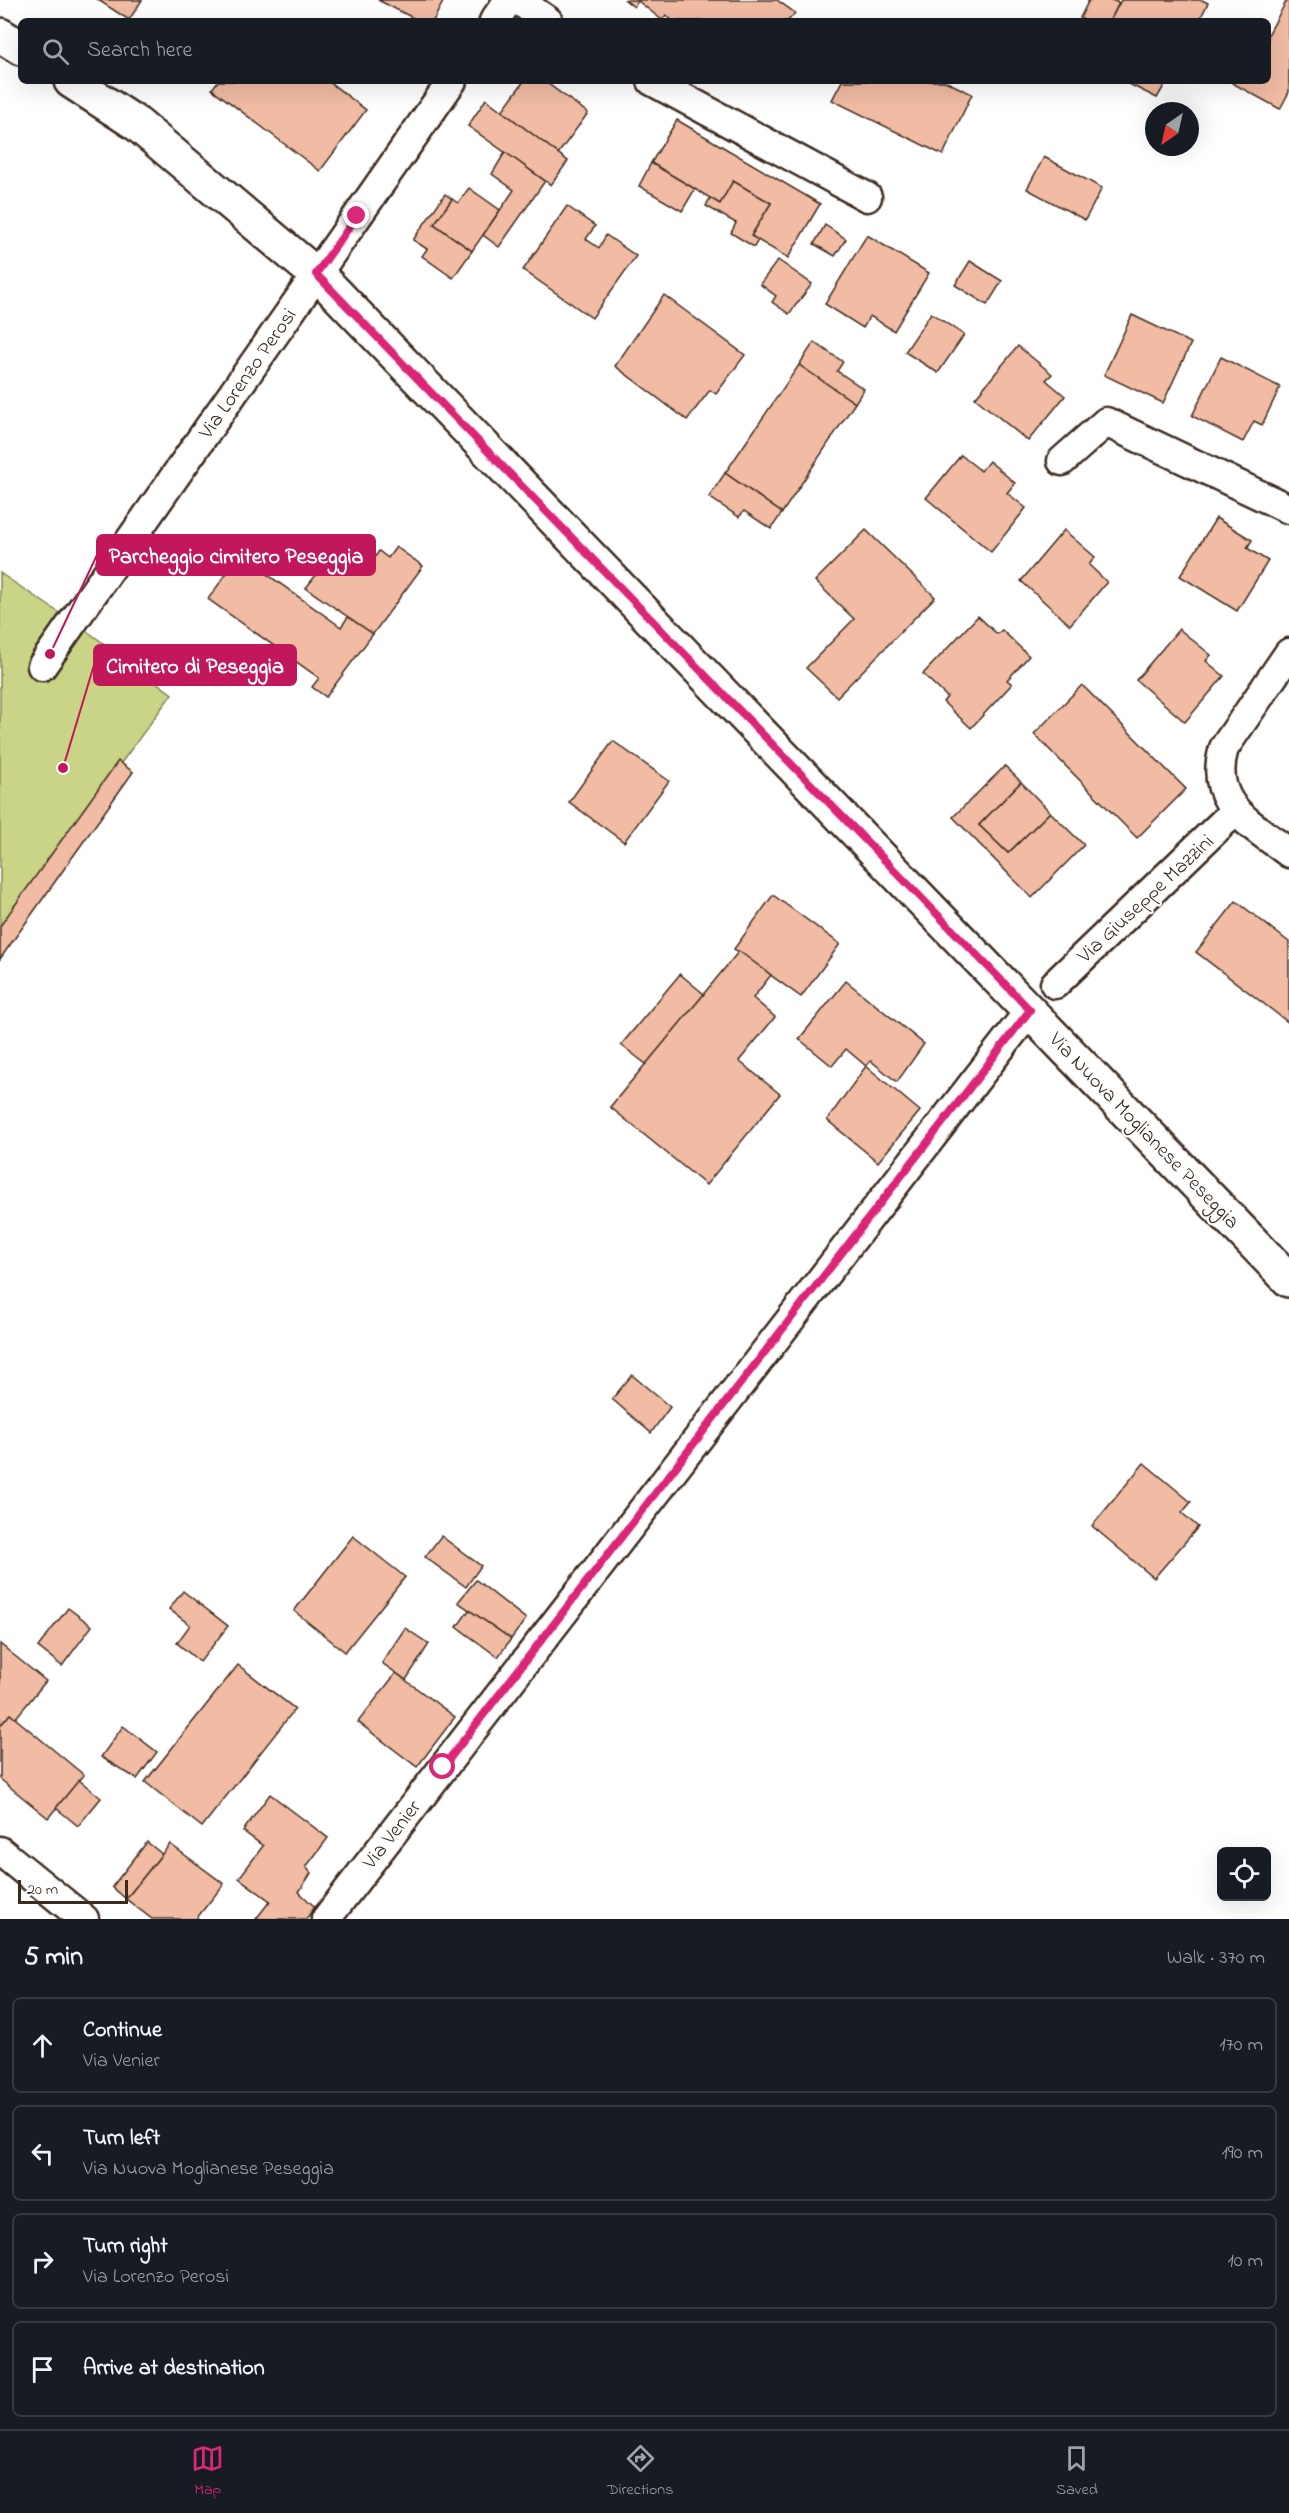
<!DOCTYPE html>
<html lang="en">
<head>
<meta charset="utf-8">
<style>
  :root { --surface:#171b24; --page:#242831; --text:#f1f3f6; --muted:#9ea1a6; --line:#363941; --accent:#db2777 }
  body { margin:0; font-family:"Indie Flower",sans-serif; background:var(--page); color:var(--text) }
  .controls { position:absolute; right:18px; bottom:18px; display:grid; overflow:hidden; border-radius:9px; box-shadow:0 6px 24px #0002 }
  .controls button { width:54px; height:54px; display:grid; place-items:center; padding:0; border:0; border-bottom:2px solid var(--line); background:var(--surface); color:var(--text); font:30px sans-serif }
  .compass { position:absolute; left:1145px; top:102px; width:54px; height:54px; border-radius:50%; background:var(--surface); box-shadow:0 6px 24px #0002; rotate:214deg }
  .scale { position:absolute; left:18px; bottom:15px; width:110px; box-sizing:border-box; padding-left:6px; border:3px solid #3b2a1e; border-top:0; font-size:16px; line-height:21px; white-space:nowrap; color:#3b2a1e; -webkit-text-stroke:4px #fff; paint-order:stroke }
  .stop { position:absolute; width:18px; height:18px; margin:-14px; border:4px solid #db2777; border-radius:50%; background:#fff }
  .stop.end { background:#db2777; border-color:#fff; box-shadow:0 2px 6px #0008 }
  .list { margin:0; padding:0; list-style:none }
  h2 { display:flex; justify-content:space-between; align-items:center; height:78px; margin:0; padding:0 24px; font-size:26px }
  h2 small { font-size:20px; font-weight:400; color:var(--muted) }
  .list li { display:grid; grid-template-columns:39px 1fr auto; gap:18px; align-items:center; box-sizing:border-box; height:96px; margin:0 12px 12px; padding:0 12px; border:2px solid var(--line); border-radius:9px }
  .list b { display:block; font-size:22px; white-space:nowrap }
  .list p { margin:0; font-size:20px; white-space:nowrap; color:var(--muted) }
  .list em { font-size:20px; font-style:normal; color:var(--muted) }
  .icon { flex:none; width:33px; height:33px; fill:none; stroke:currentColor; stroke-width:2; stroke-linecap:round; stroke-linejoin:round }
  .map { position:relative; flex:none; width:1289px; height:1919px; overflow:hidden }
  .search { position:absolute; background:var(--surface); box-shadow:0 6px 24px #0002; left:18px; right:18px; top:18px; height:66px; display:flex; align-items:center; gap:15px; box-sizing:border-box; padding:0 21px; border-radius:9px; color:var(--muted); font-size:22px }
  .sheet { height:510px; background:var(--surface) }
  nav { display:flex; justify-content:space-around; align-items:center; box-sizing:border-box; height:84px; border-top:2px solid var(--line); background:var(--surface); font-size:16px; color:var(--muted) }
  nav a { display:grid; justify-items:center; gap:3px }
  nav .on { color:var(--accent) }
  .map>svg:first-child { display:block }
  .green { fill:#c9d487; stroke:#827f52; stroke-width:1.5 }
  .building { fill:#f1bba4; stroke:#3b2a1e; stroke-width:1.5 }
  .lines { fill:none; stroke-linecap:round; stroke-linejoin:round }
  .street-casing { stroke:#3b2a1e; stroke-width:33 }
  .secondary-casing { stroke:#3b2a1e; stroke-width:38 }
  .street { stroke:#fff; stroke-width:28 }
  .secondary { stroke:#fff; stroke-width:33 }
  .route { stroke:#db2777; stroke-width:8 }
  .labels { text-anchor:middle; stroke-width:4.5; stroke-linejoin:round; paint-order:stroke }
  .street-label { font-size:21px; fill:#3b2a1e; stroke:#fff }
  .leader { fill:none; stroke:#c2185b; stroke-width:2 }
  .callout-dot { fill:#c2185b; stroke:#fff; stroke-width:2 }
  .callout { fill:#c2185b; stroke:#c2185b; stroke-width:2 }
  .callout-label { font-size:22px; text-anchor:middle; font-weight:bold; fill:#fff }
</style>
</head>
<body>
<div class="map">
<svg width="1289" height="1919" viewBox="0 0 1289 1919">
  <rect width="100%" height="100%" fill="#fff"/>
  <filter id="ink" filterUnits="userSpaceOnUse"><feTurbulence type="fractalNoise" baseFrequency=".0167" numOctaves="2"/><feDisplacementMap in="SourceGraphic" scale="12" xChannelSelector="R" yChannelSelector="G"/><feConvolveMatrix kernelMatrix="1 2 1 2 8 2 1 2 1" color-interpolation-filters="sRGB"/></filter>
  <g filter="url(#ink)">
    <path class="green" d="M0,573L91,634L172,694L121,763L133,772L0,959Z"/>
    <g class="building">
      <path d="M98,0H142L129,20Z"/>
      <path d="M378,0H444L433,21H419Z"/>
      <path d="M625,0H777L795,13L788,21H673L666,15L662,20L638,1L634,7Z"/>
      <path d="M1089,0H1112L1119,3L1110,21H1085L1080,18Z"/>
      <path d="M1121,0H1202L1208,3L1199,21H1110Z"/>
      <path d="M1287,0H1289V92L1280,109L1232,83L1233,81H1268V35Z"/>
      <path d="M218,81H328L366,110L320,171L212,89Z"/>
      <path d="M524,81H544L588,113L558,154L502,111Z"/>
      <path d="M842,81H945L972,94L943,155L832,100Z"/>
      <path d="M1123,81H1167L1157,98Z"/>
      <path d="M486,99L568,161L551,185L468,126Z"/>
      <path d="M677,120L820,204L788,258L751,236L771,203L733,181L720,204L651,163Z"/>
      <path d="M505,152L545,181L499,247L483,235L514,190L492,174Z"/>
      <path d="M1044,157L1102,188L1085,220L1027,189Z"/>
      <path d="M651,163L695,189L682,211L639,186Z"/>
      <path d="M733,181L771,203L751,236L758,240L754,247L731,233L736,223L706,206L710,198L720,204Z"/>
      <path d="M469,188L500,210L472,251L434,224L452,199L458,203Z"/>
      <path d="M445,194L452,199L434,224L472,251L453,278L422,256L427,249L413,240Z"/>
      <path d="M567,206L595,226L586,239L599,248L606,235L636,256L592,318L523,270Z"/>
      <path d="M825,225L846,239L835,256L814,244Z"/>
      <path d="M867,235L929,273L894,331L870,316L863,328L825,304Z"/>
      <path d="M778,260L812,284L789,314L772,302L776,296L760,284Z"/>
      <path d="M970,261L1002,281L987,305L955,285Z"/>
      <path d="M664,295L745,355L716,394L710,390L687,420L615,366Z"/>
      <path d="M931,313L964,335L938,373L905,352Z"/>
      <path d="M1132,315L1191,343L1163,403L1104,375Z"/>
      <path d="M814,342L843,362L837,371L864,389L855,403L799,365Z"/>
      <path d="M1018,346L1052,374L1046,380L1065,396L1028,441L975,398Z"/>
      <path d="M1221,357L1280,387L1262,425L1254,421L1243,442L1192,416Z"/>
      <path d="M799,365L855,403L782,513L725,473Z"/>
      <path d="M961,455L981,471L989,461L1015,483L1007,493L1026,508L991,552L926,498Z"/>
      <path d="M725,473L782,513L771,529L744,511L739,517L709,497Z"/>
      <path d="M1216,518L1252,540L1247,548L1268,561L1237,611L1180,576Z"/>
      <path d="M866,530L935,597L837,697L806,668L854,619L815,581Z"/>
      <path d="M1064,530L1095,557L1089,565L1107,582L1070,625L1021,581Z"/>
      <path d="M343,539L372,561L379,551L388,558L396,547L423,566L373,634L306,588Z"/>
      <path d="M240,555L341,627L348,617L373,634L326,697L312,687L319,678L208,599Z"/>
      <path d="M978,616L997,634L1002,630L1029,656L1007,680L1012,684L971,728L943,702L947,697L923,674Z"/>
      <path d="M1179,629L1211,655L1206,661L1224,676L1185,722L1136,680Z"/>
      <path d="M1082,685L1186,789L1137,838L1034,734Z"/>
      <path d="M613,741L669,781L624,842L569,802Z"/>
      <path d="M118,761L133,772L0,959V926Z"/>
      <path d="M1005,766L1021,782L979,825L1008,853L1050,812L1084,845L1032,898L953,817Z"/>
      <path d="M1021,782L1050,812L1008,853L979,825Z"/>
      <path d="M773,895L840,944L801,997L734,949Z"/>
      <path d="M1236,901L1289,942V1023L1196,952Z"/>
      <path d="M739,951L771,975L753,998L775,1017L739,1061L780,1094L706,1185L610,1107Z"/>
      <path d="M680,974L704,994L646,1064L621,1045Z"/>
      <path d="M846,981L924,1044L897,1082L871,1061L866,1066L846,1049L832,1066L799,1039Z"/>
      <path d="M866,1066L920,1111L878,1162L827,1120Z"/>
      <path d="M632,1375L670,1407L651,1433L612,1399Z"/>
      <path d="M1144,1463L1191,1502L1182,1513L1198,1527L1154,1578L1092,1526Z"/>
      <path d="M353,1536L405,1577L345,1652L294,1611Z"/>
      <path d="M441,1536L481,1566L466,1587L425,1557Z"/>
      <path d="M476,1580L526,1619L511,1639L458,1602Z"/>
      <path d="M183,1591L228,1626L200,1662L177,1643L190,1625L169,1609Z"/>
      <path d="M68,1608L92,1626L62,1666L38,1647Z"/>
      <path d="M469,1610L511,1639L498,1657L457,1627Z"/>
      <path d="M405,1628L429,1644L406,1680L382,1663Z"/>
      <path d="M0,1644L46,1681L15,1719L10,1714L0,1726Z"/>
      <path d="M238,1665L295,1709L202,1827L145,1782Z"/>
      <path d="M396,1673L455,1717L417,1767L358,1722Z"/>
      <path d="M10,1714L84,1775L48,1818L0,1779V1726Z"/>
      <path d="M123,1726L157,1752L137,1779L101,1757Z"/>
      <path d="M79,1780L101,1798L78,1826L56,1808Z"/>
      <path d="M270,1794L328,1838L306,1867L311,1873L299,1892L315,1907L306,1919H256L270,1901L239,1878L263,1846L243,1831Z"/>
      <path d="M147,1842L162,1854L126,1899L112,1887Z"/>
      <path d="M170,1844L224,1884L196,1919H152L126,1899Z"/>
    </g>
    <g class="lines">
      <g class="street-casing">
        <g id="street">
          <path d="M518,0L548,21"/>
          <path d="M494,21L509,0"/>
          <path d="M652,81L867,197"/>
          <path d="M1062,461L1106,422L1289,509"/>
          <path d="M1289,653L1224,748C1207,804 1251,823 1289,853"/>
          <path d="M42,666L452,81"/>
          <path d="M1055,984L1235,811"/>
          <path d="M0,1851L84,1919"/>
          <path d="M326,1919L1030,1010"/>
        </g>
      </g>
      <g class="secondary-casing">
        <g id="secondary">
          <path d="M0,35L21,48"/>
          <path d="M71,81L137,124L325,282L1289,1280"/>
        </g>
      </g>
      <use href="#street" class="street"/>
      <use href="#secondary" class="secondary"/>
    </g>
  </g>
  <g class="lines" filter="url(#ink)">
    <path class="route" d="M357,216L316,274L1030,1010L443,1767"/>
  </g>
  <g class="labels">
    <g class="street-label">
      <text transform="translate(247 373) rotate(-55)" y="7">Via Lorenzo Perosi</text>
      <text transform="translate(1145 898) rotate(-43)" y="7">Via Giuseppe Mazzini</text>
      <text transform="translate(1145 1130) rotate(46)" y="7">Via Nuova Moglianese Peseggia</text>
      <text transform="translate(391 1834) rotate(-52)" y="7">Via Venier</text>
    </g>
  </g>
  <path class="leader" d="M50 654L97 555M63 768L94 665"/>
  <g class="callout-dot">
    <circle cx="50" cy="654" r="6"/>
    <circle cx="63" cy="768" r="6"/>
  </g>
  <g class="callout">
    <rect x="97" y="535" width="278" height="40" rx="6"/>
    <rect x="94" y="645" width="202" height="40" rx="6"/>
  </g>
  <g class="callout-label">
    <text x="236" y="563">Parcheggio cimitero Peseggia</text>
    <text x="195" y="673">Cimitero di Peseggia</text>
  </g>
</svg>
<div class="controls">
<button><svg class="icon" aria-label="locate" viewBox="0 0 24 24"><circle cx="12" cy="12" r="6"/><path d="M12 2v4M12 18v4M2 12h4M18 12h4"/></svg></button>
</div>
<svg class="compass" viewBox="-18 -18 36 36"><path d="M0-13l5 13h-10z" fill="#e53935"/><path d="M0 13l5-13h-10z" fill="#9ea1a6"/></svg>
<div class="scale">20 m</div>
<div class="stop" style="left:443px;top:1767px"></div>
<div class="stop end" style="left:357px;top:216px"></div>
<div class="search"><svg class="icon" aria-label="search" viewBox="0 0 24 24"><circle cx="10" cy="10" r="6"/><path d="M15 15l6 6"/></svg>Search here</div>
</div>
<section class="sheet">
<h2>5 min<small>Walk · 370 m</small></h2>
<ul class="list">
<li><svg class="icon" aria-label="ahead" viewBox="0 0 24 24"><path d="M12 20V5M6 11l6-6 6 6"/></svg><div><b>Continue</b><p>Via Venier</p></div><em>170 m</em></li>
<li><svg class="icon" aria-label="left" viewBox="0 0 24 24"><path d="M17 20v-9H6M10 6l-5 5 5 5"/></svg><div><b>Turn left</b><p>Via Nuova Moglianese Peseggia</p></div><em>190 m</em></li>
<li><svg class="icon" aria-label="right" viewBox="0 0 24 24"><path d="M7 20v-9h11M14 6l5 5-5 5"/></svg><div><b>Turn right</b><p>Via Lorenzo Perosi</p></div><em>10 m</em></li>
<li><svg class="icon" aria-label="arrive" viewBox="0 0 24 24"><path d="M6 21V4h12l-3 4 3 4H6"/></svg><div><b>Arrive at destination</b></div></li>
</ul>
</section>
<nav>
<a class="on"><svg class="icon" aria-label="map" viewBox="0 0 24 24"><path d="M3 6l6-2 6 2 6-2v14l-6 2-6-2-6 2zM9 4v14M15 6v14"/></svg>Map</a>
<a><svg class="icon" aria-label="directions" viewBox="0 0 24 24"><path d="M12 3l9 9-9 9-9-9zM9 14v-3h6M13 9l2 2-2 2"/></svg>Directions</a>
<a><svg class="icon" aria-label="saved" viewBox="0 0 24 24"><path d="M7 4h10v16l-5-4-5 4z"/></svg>Saved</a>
</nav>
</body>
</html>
